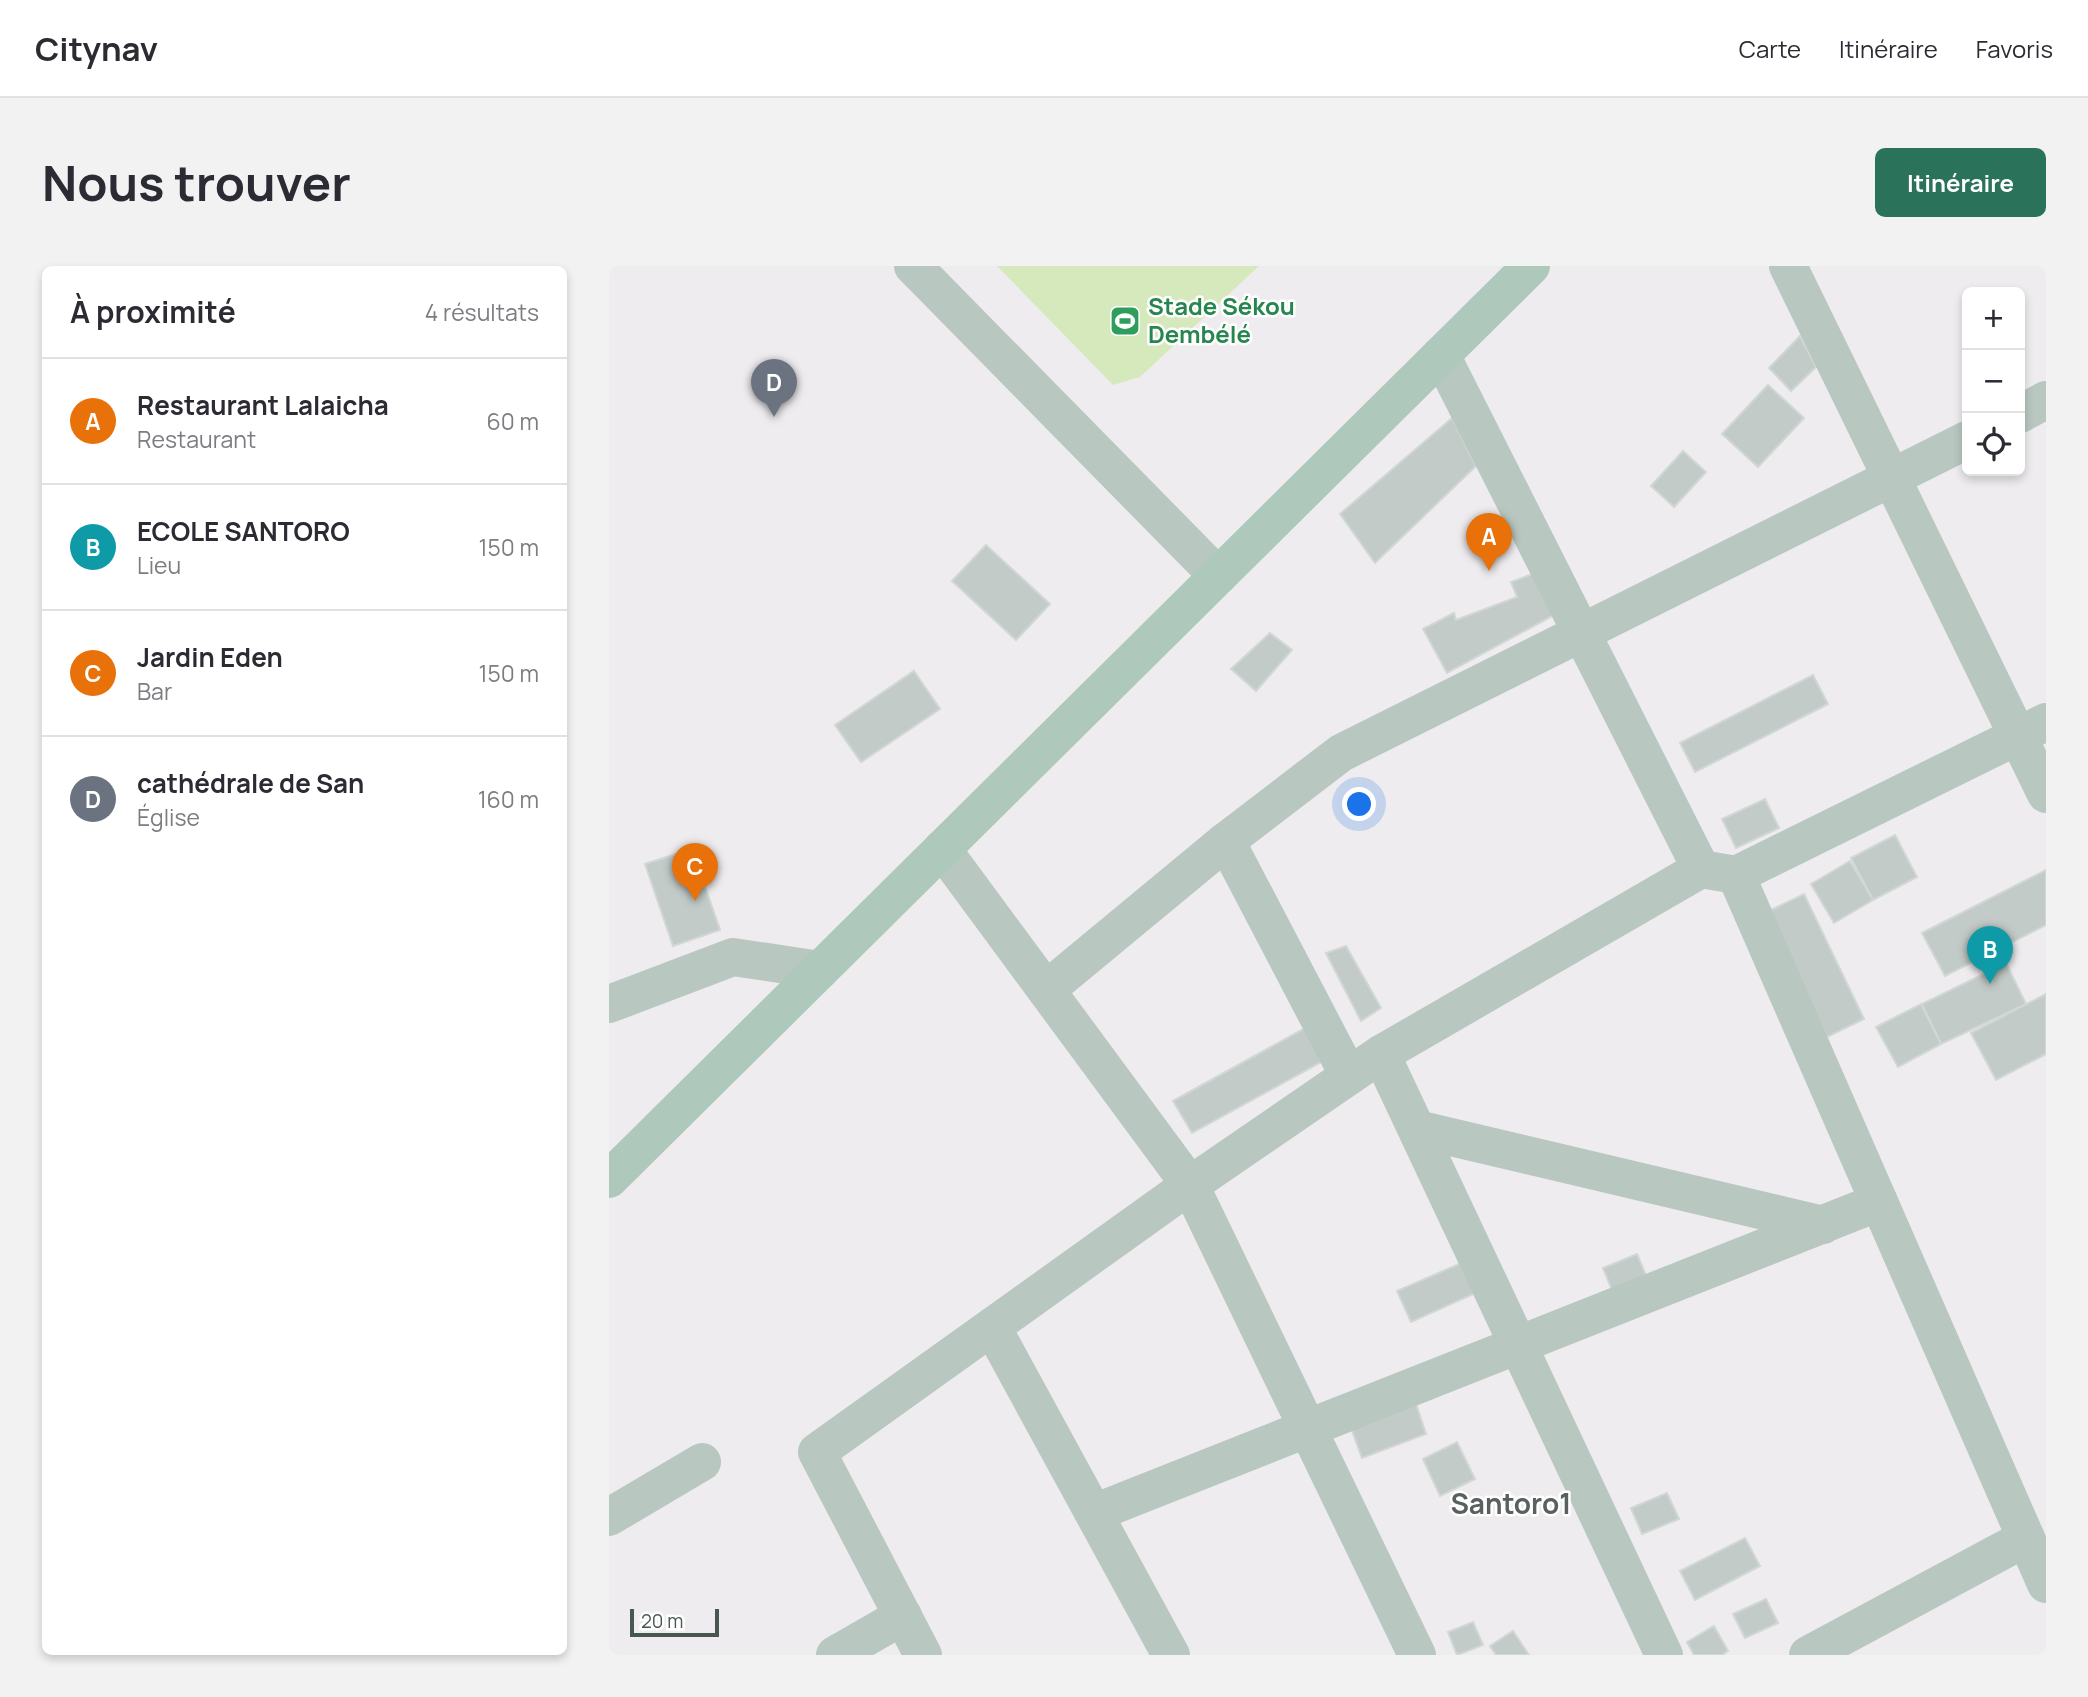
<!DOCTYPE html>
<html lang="fr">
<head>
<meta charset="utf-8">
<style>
  :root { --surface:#fff; --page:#f2f2f3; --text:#2b2b33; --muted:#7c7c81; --line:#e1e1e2; --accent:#2b725b }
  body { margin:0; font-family:Manrope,sans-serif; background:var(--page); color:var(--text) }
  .controls { position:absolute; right:21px; top:21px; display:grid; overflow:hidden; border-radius:10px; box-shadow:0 4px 10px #0003 }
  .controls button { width:63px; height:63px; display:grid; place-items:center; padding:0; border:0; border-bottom:2px solid var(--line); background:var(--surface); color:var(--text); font:35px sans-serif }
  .scale { position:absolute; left:21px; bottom:18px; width:89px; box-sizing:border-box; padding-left:7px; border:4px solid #46574f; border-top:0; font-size:19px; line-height:24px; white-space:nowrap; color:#46574f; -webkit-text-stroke:5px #fff; paint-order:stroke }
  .you { position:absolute; left:751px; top:539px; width:24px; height:24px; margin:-18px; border:5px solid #fff; border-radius:50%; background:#1a73e8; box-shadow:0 0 0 10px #1a73e833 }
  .badge { display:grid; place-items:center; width:46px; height:46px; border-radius:50%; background:var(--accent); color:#fff; font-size:23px; font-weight:700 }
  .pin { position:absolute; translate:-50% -58px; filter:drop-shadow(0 2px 4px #0008) }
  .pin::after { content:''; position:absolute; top:37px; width:24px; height:21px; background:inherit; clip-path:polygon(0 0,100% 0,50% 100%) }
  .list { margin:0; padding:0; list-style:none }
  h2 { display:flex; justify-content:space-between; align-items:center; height:91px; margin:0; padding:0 28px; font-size:30px }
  h2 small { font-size:23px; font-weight:400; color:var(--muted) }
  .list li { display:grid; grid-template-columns:46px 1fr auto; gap:21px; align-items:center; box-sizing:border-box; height:126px; padding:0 28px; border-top:2px solid var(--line) }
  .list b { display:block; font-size:26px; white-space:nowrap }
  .list p { margin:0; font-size:23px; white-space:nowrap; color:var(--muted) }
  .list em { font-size:23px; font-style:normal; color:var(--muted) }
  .icon { flex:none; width:38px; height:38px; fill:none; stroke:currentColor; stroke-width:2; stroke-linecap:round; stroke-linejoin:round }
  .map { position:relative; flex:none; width:1437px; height:1389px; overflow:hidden; border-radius:10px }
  header { display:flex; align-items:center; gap:42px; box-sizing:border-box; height:98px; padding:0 35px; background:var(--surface); border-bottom:2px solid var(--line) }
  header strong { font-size:33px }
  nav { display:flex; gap:38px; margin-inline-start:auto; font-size:24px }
  .intro { display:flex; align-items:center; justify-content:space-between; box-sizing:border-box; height:168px; padding:0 42px }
  h1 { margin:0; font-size:49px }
  .button { padding:18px 32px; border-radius:10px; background:var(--accent); color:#fff; font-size:24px; font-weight:700 }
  main { display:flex; gap:42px; padding:0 42px }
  aside { flex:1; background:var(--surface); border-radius:10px; box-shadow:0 4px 10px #0003 }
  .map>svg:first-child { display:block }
  .green { fill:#d6e9bd }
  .building { fill:#c3cbc8; stroke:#d0d7d5; stroke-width:2 }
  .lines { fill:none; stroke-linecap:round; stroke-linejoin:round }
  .minor { stroke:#b8c7c0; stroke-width:38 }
  .major { stroke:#aec8bc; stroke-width:38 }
  .labels { text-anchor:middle; stroke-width:5; stroke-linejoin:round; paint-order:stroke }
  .leisure-label { font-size:24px; font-weight:bold; fill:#27864d; stroke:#fff; text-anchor:start }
  .quarter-label { font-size:28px; font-weight:bold; fill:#59605d; stroke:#fff }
</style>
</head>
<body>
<header>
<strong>Citynav</strong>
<nav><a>Carte</a><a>Itinéraire</a><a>Favoris</a></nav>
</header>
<div class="intro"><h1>Nous trouver</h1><a class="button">Itinéraire</a></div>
<main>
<aside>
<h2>À proximité<small>4 résultats</small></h2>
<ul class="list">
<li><span class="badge" style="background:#e8710a">A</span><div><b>Restaurant Lalaicha</b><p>Restaurant</p></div><em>60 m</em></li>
<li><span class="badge" style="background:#0f9aa8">B</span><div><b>ECOLE SANTORO</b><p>Lieu</p></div><em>150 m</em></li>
<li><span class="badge" style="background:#e8710a">C</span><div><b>Jardin Eden</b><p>Bar</p></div><em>150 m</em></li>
<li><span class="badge" style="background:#6b7280">D</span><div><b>cathédrale de San</b><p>Église</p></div><em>160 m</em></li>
</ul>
</aside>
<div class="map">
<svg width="1437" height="1389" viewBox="0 0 1437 1389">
  <rect width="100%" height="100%" fill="#eeecee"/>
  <path class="green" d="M388,0H650L531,111L504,119Z"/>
  <g class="building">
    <path d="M1191,70L1207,101L1182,125L1160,102Z"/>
    <path d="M1159,119L1195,152L1149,201L1113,168Z"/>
    <path d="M843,152L867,200L766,297L731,248Z"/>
    <path d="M1074,185L1097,206L1065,241L1042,220Z"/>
    <path d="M377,279L441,338L407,374L343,315Z"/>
    <path d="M929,306L945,349L838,407L814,363L845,347L847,354L908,331L902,316Z"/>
    <path d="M661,367L683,384L647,425L622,403Z"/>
    <path d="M305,405L331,443L252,496L226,459Z"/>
    <path d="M1204,409L1219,438L1086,506L1071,477Z"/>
    <path d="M1156,533L1170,562L1127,582L1113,553Z"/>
    <path d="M1286,569L1308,611L1264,634L1242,592Z"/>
    <path d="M83,583L111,664L64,680L36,598Z"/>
    <path d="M1241,595L1264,634L1225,657L1202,618Z"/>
    <path d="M1437,604V659L1336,710L1313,667Z"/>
    <path d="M1195,628L1255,753L1218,771L1158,646Z"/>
    <path d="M737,680L772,742L752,755L717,687Z"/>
    <path d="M1397,697L1417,738L1332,778L1313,738Z"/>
    <path d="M1437,728V788L1387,814L1362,767Z"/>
    <path d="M1312,738L1332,778L1289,801L1267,761Z"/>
    <path d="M696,762L714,795L583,867L564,835Z"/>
    <path d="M1028,988L1041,1019L1007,1034L994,1002Z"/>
    <path d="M857,995L871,1025L802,1056L788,1025Z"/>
    <path d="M806,1135L817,1168L753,1192L741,1159Z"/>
    <path d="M848,1176L866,1213L831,1230L814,1193Z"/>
    <path d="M1058,1227L1070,1253L1033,1268L1022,1242Z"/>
    <path d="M1136,1272L1151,1300L1086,1334L1071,1305Z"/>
    <path d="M1157,1333L1169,1357L1136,1372L1124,1348Z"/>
    <path d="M864,1356L874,1379L848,1389L839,1366Z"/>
    <path d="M1105,1360L1119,1385L1113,1389H1085L1078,1376Z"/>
    <path d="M904,1365L920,1389H887L881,1380Z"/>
  </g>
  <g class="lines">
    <g class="minor">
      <path d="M304,0L609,310"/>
      <path d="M1179,0L1437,528"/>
      <path d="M1411,148L1437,134"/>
      <path d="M617,575L740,810"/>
      <path d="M333,583L581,919L808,1389"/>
      <path d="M1092,603L1127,609L1437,1318"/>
      <path d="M1127,609L1437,456"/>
      <path d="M437,724L617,575L732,487L1358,174"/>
      <path d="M0,738L124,691L211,704"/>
      <path d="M772,788L1055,1389"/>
      <path d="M808,863L1214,959"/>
      <path d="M383,1061L562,1389"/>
      <path d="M485,1247L1270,936"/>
      <path d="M0,1251L93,1196"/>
      <path d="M226,1389L294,1350"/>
      <path d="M314,1389L208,1186L581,919L772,788L1092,603L832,89"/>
      <path d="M1199,1389L1417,1272"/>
    </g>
    <path class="major" d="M0,913L922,0"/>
  </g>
  <defs>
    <g id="stadium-square" transform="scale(1.575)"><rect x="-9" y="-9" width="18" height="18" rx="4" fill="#2e9e5b" stroke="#fff"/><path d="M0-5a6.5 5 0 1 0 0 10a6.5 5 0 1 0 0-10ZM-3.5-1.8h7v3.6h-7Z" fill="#fff"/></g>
  </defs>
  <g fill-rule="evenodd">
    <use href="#stadium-square" x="516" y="55"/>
  </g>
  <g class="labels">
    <g class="leisure-label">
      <text x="539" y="49">Stade Sékou<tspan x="539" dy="28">Dembélé</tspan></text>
    </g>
    <g class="quarter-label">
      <text x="902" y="1248">Santoro1</text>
    </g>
  </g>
</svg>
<div class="controls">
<button>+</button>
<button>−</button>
<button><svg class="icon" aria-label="locate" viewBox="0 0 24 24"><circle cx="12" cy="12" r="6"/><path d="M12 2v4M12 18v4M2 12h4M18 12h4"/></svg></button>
</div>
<div class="scale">20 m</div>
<div class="you"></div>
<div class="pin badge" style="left:880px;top:305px;background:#e8710a">A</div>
<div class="pin badge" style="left:1381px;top:718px;background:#0f9aa8">B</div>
<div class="pin badge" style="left:86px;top:635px;background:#e8710a">C</div>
<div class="pin badge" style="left:165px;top:151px;background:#6b7280">D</div>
</div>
</main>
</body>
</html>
